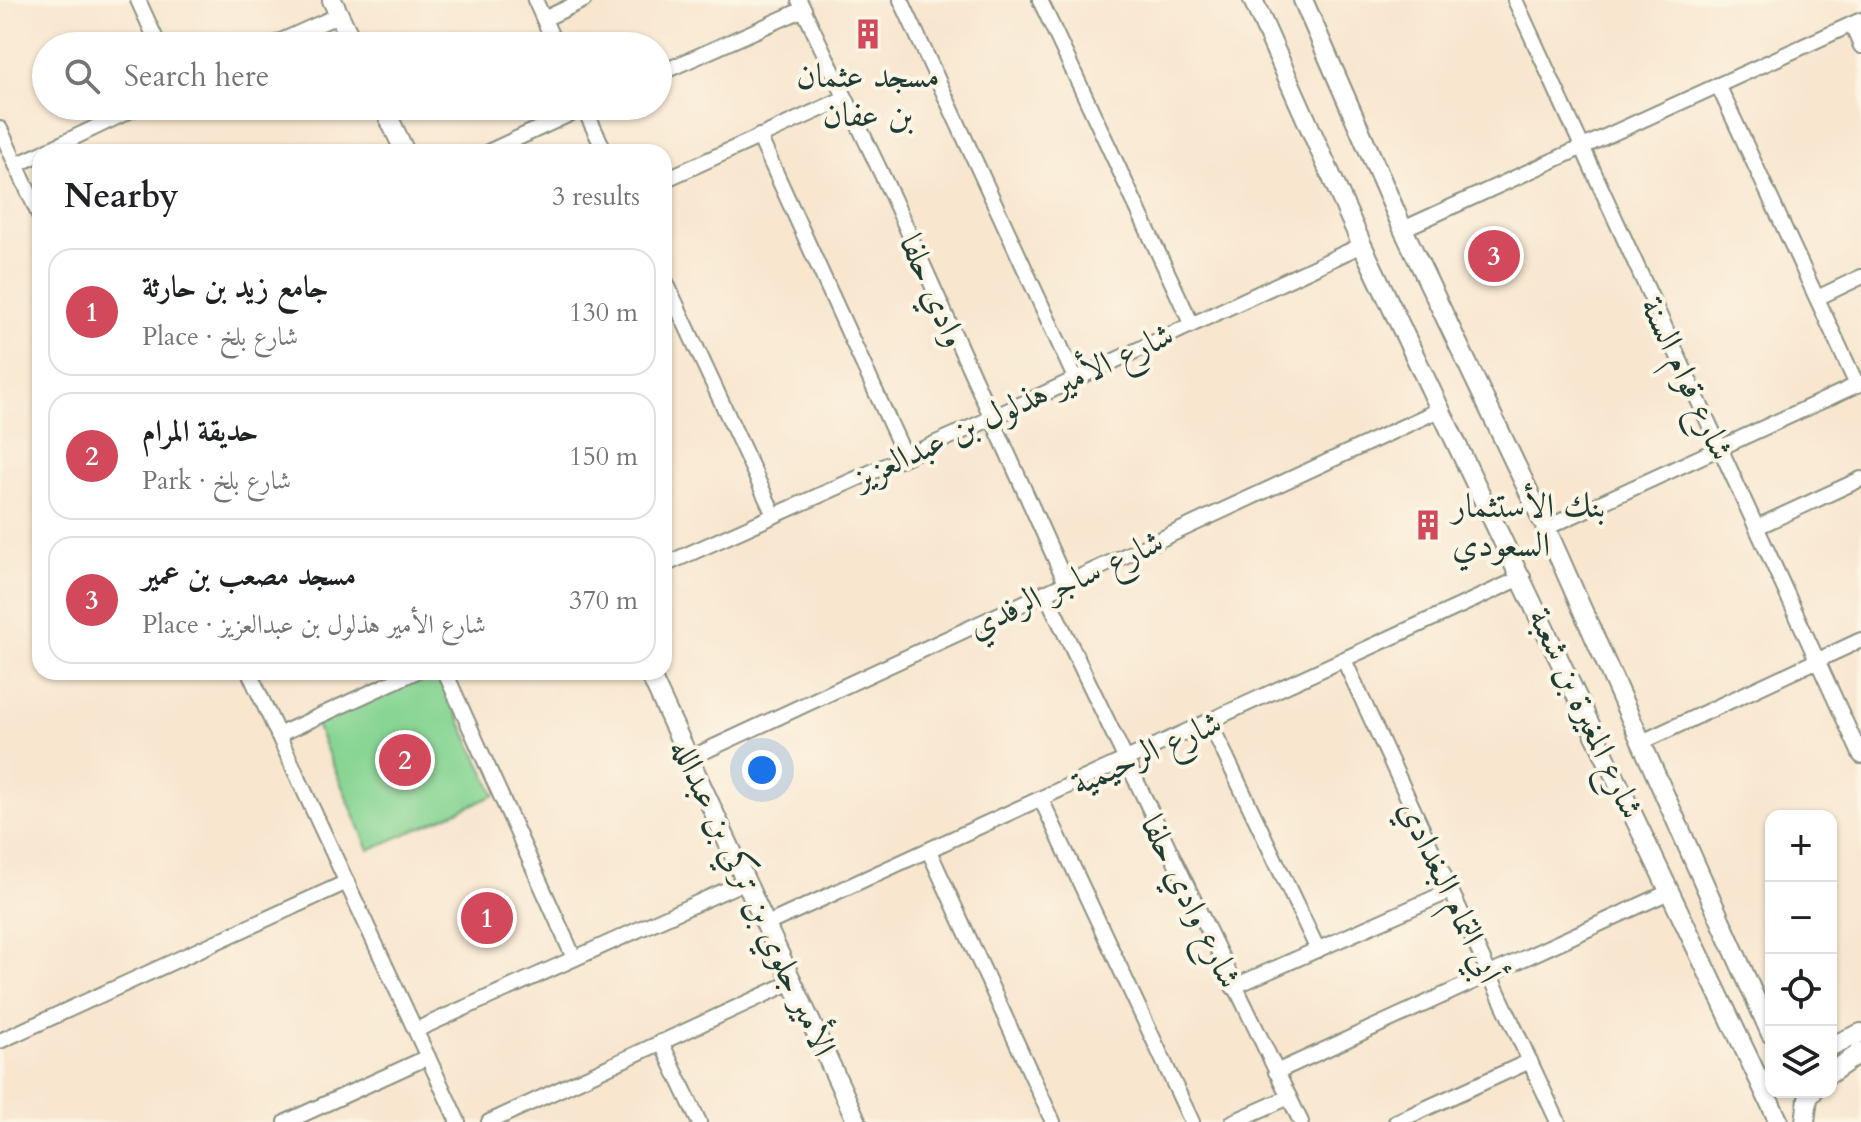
<!DOCTYPE html>
<html lang="en">
<head>
<meta charset="utf-8">
<style>
  :root { --surface:#fff; --page:#f2f2f2; --text:#202124; --muted:#757577; --line:#e0e0e0; --accent:#d1495b }
  body { margin:0; font-family:Cardo,Amiri,serif; background:var(--page); color:var(--text) }
  .controls { position:absolute; right:24px; bottom:24px; display:grid; overflow:hidden; border-radius:16px; box-shadow:0 2px 6px #0004 }
  .controls button { width:72px; height:72px; display:grid; place-items:center; padding:0; border:0; border-bottom:2px solid var(--line); background:var(--surface); color:var(--text); font:40px sans-serif }
  .you { position:absolute; left:762px; top:770px; width:28px; height:28px; margin:-20px; border:6px solid #fff; border-radius:50%; background:#1a73e8; box-shadow:0 0 0 12px #1a73e833 }
  .badge { display:grid; place-items:center; width:52px; height:52px; border-radius:50%; background:var(--accent); color:#fff; font-size:26px; font-weight:700 }
  .pin { position:absolute; translate:-50% -50%; border:4px solid #fff; box-shadow:0 2px 8px #0006 }
  .list { margin:0; padding:0; list-style:none }
  h2 { display:flex; justify-content:space-between; align-items:center; height:104px; margin:0; padding:0 32px; font-size:34px }
  h2 small { font-size:26px; font-weight:400; color:var(--muted) }
  .list li { display:grid; grid-template-columns:52px 1fr auto; gap:24px; align-items:center; box-sizing:border-box; height:128px; margin:0 16px 16px; padding:0 16px; border:2px solid var(--line); border-radius:24px }
  .list b { display:block; font-size:30px; white-space:nowrap }
  .list p { margin:0; font-size:26px; white-space:nowrap; color:var(--muted) }
  .list em { font-size:26px; font-style:normal; color:var(--muted) }
  .icon { flex:none; width:44px; height:44px; fill:none; stroke:currentColor; stroke-width:2; stroke-linecap:round; stroke-linejoin:round }
  .map { position:relative; flex:none; width:1861px; height:1122px; overflow:hidden }
  .search { position:absolute; background:var(--surface); box-shadow:0 2px 6px #0004; left:32px; top:32px; width:640px; height:88px; display:flex; align-items:center; gap:20px; box-sizing:border-box; padding:0 28px; border-radius:44px; color:var(--muted); font-size:30px }
  .panel { position:absolute; background:var(--surface); box-shadow:0 2px 6px #0004; left:32px; top:144px; width:640px; height:536px; border-radius:24px }
  .map>svg:first-child { display:block }
  .green { fill:#88d594; stroke:#548964; stroke-width:2 }
  .lines { fill:none; stroke-linecap:round; stroke-linejoin:round }
  .minor-casing { stroke:#8c9282; stroke-width:18 }
  .tertiary-casing { stroke:#8c9282; stroke-width:22 }
  .minor { stroke:#fff; stroke-width:14 }
  .tertiary { stroke:#fff; stroke-width:18 }
  .labels { text-anchor:middle; stroke-width:8; stroke-linejoin:round; paint-order:stroke }
  .poi-label { font-size:34px; fill:#1f3d34; stroke:#fcf5e5 }
  .street-label { font-size:34px; fill:#1f3d34; stroke:#fcf5e5 }
</style>
</head>
<body>
<div class="map">
<svg width="1861" height="1122" viewBox="0 0 1861 1122">
  <rect width="100%" height="100%" fill="#fcf5e5"/>
  <filter id="ink" filterUnits="userSpaceOnUse"><feTurbulence type="fractalNoise" baseFrequency=".0125" numOctaves="2"/><feDisplacementMap in="SourceGraphic" scale="16" xChannelSelector="R" yChannelSelector="G"/><feConvolveMatrix kernelMatrix="1 2 1 2 8 2 1 2 1" color-interpolation-filters="sRGB"/></filter>
  <filter id="wash" filterUnits="userSpaceOnUse"><feTurbulence type="fractalNoise" baseFrequency=".006" numOctaves="4" result="noise"/><feDisplacementMap in="SourceGraphic" scale="32" xChannelSelector="R" yChannelSelector="G"/><feGaussianBlur stdDeviation="1.8" result="paint"/><feColorMatrix in="noise" values="0 0 0 0 0 0 0 0 0 0 0 0 0 0 0 0 0 1.4 0 .05"/><feComposite in="paint" operator="in"/></filter>
  <g filter="url(#wash)">
    <rect width="100%" height="100%" fill="#f8e6cf"/>
    <path class="green" d="M428,672H437L495,795L369,850L316,725Z"/>
  </g>
  <g filter="url(#ink)">
    <g class="lines">
      <g class="minor-casing">
        <g id="minor">
          <path d="M138,0L159,46"/>
          <path d="M535,0L556,46"/>
          <path d="M799,0L893,198L1066,583"/>
          <path d="M901,0L1075,378"/>
          <path d="M1040,0L1191,323"/>
          <path d="M1515,0L1861,756"/>
          <path d="M544,19L584,0"/>
          <path d="M1852,25L1861,46"/>
          <path d="M270,46L339,15"/>
          <path d="M658,74L804,9"/>
          <path d="M1718,85L1857,385"/>
          <path d="M583,106L605,152"/>
          <path d="M0,129L40,217"/>
          <path d="M759,136L905,456"/>
          <path d="M44,152L140,106"/>
          <path d="M488,152L587,106"/>
          <path d="M16,165L40,154"/>
          <path d="M664,180L843,99"/>
          <path d="M1403,229L1861,20"/>
          <path d="M664,278L774,515"/>
          <path d="M1817,298L1861,277"/>
          <path d="M1757,527L1861,479"/>
          <path d="M1546,528L1861,383"/>
          <path d="M664,565L992,418L1362,245"/>
          <path d="M1045,592L1301,1122"/>
          <path d="M1344,660L1558,1122"/>
          <path d="M249,672L458,1122"/>
          <path d="M445,672L574,958"/>
          <path d="M1210,723L1318,950"/>
          <path d="M278,735L415,672"/>
          <path d="M1642,742L1861,640"/>
          <path d="M690,758L1441,409"/>
          <path d="M1041,799L1192,1122"/>
          <path d="M929,851L1053,1122"/>
          <path d="M767,924L1523,577"/>
          <path d="M1233,987L1450,891"/>
          <path d="M416,1030L746,881"/>
          <path d="M0,1041L347,882"/>
          <path d="M661,1042L699,1122"/>
          <path d="M1276,1072L1671,891"/>
          <path d="M286,1122L428,1057"/>
          <path d="M489,1122L794,981"/>
          <path d="M1233,1122L1289,1097"/>
          <path d="M1396,1122L1530,1061"/>
        </g>
      </g>
      <g class="tertiary-casing">
        <g id="tertiary">
          <path d="M332,0L354,46"/>
          <path d="M1253,0L1362,245L1779,1122"/>
          <path d="M1303,0L1403,229L1546,528L1771,1034"/>
          <path d="M383,106L405,152"/>
          <path d="M649,672L857,1122"/>
          <path d="M1831,1046L1861,1033"/>
          <path d="M1831,1073L1861,1052"/>
          <path d="M1805,1122L1808,1098L1813,1092"/>
        </g>
      </g>
      <use href="#minor" class="minor"/>
      <use href="#tertiary" class="tertiary"/>
    </g>
  </g>
  <defs>
    <g id="building-bare" transform="scale(2.4)"><path d="M-4-6H4V6H1V3H-1V6H-4ZM-2.5-4.3h1.7v1.8h-1.7ZM.8-4.3h1.7v1.8H.8ZM-2.5-1h1.7V.8h-1.7ZM.8-1h1.7V.8H.8Z" fill="#d1495b" stroke="#fcf5e5" stroke-width="2.5" paint-order="stroke"/></g>
  </defs>
  <g fill-rule="evenodd">
    <use href="#building-bare" x="868" y="34"/>
    <use href="#building-bare" x="1428" y="525"/>
  </g>
  <g class="labels">
    <g class="poi-label">
      <text x="868" y="87">مسجد عثمان<tspan x="868" dy="39">بن عفان</tspan></text>
      <text x="1452" y="517" text-anchor="start">بنك الأستثمار<tspan x="1452" dy="39">السعودي</tspan></text>
    </g>
    <g class="street-label">
      <text transform="translate(934 290) rotate(66)" y="12">وادي حلفا</text>
      <text transform="translate(1688 378) rotate(65)" y="12">شارع قوام السنة</text>
      <text transform="translate(1013 405) rotate(-25)" y="12">شارع الأمير هذلول بن عبدالعزيز</text>
      <text transform="translate(1065 583) rotate(-25)" y="12">شارع ساجر الرفدي</text>
      <text transform="translate(1587 713) rotate(65)" y="12">شارع المغيرة بن شعبة</text>
      <text transform="translate(1146 752) rotate(-24)" y="12">شارع الرحيمية</text>
      <text transform="translate(1451 891) rotate(65)" y="12">أبي التمام البغدادي</text>
      <text transform="translate(754 897) rotate(65)" y="12">الأمير جلوي بن تركي بن عبدالله</text>
      <text transform="translate(1192 901) rotate(64)" y="12">شارع وادي حلفا</text>
    </g>
  </g>
</svg>
<div class="controls">
<button>+</button>
<button>−</button>
<button><svg class="icon" aria-label="locate" viewBox="0 0 24 24"><circle cx="12" cy="12" r="6"/><path d="M12 2v4M12 18v4M2 12h4M18 12h4"/></svg></button>
<button><svg class="icon" aria-label="layers" viewBox="0 0 24 24"><path d="M12 4l9 5-9 5-9-5zM3 14l9 5 9-5"/></svg></button>
</div>
<div class="you"></div>
<div class="pin badge" style="left:487px;top:918px">1</div>
<div class="pin badge" style="left:405px;top:760px">2</div>
<div class="pin badge" style="left:1494px;top:256px">3</div>
<div class="search"><svg class="icon" aria-label="search" viewBox="0 0 24 24"><circle cx="10" cy="10" r="6"/><path d="M15 15l6 6"/></svg>Search here</div>
<section class="panel">
<h2>Nearby<small>3 results</small></h2>
<ul class="list">
<li><span class="badge">1</span><div><b>جامع زيد بن حارثة</b><p>Place · شارع بلخ</p></div><em>130 m</em></li>
<li><span class="badge">2</span><div><b>حديقة المرام</b><p>Park · شارع بلخ</p></div><em>150 m</em></li>
<li><span class="badge">3</span><div><b>مسجد مصعب بن عمير</b><p>Place · شارع الأمير هذلول بن عبدالعزيز</p></div><em>370 m</em></li>
</ul>
</section>
</div>
</body>
</html>
